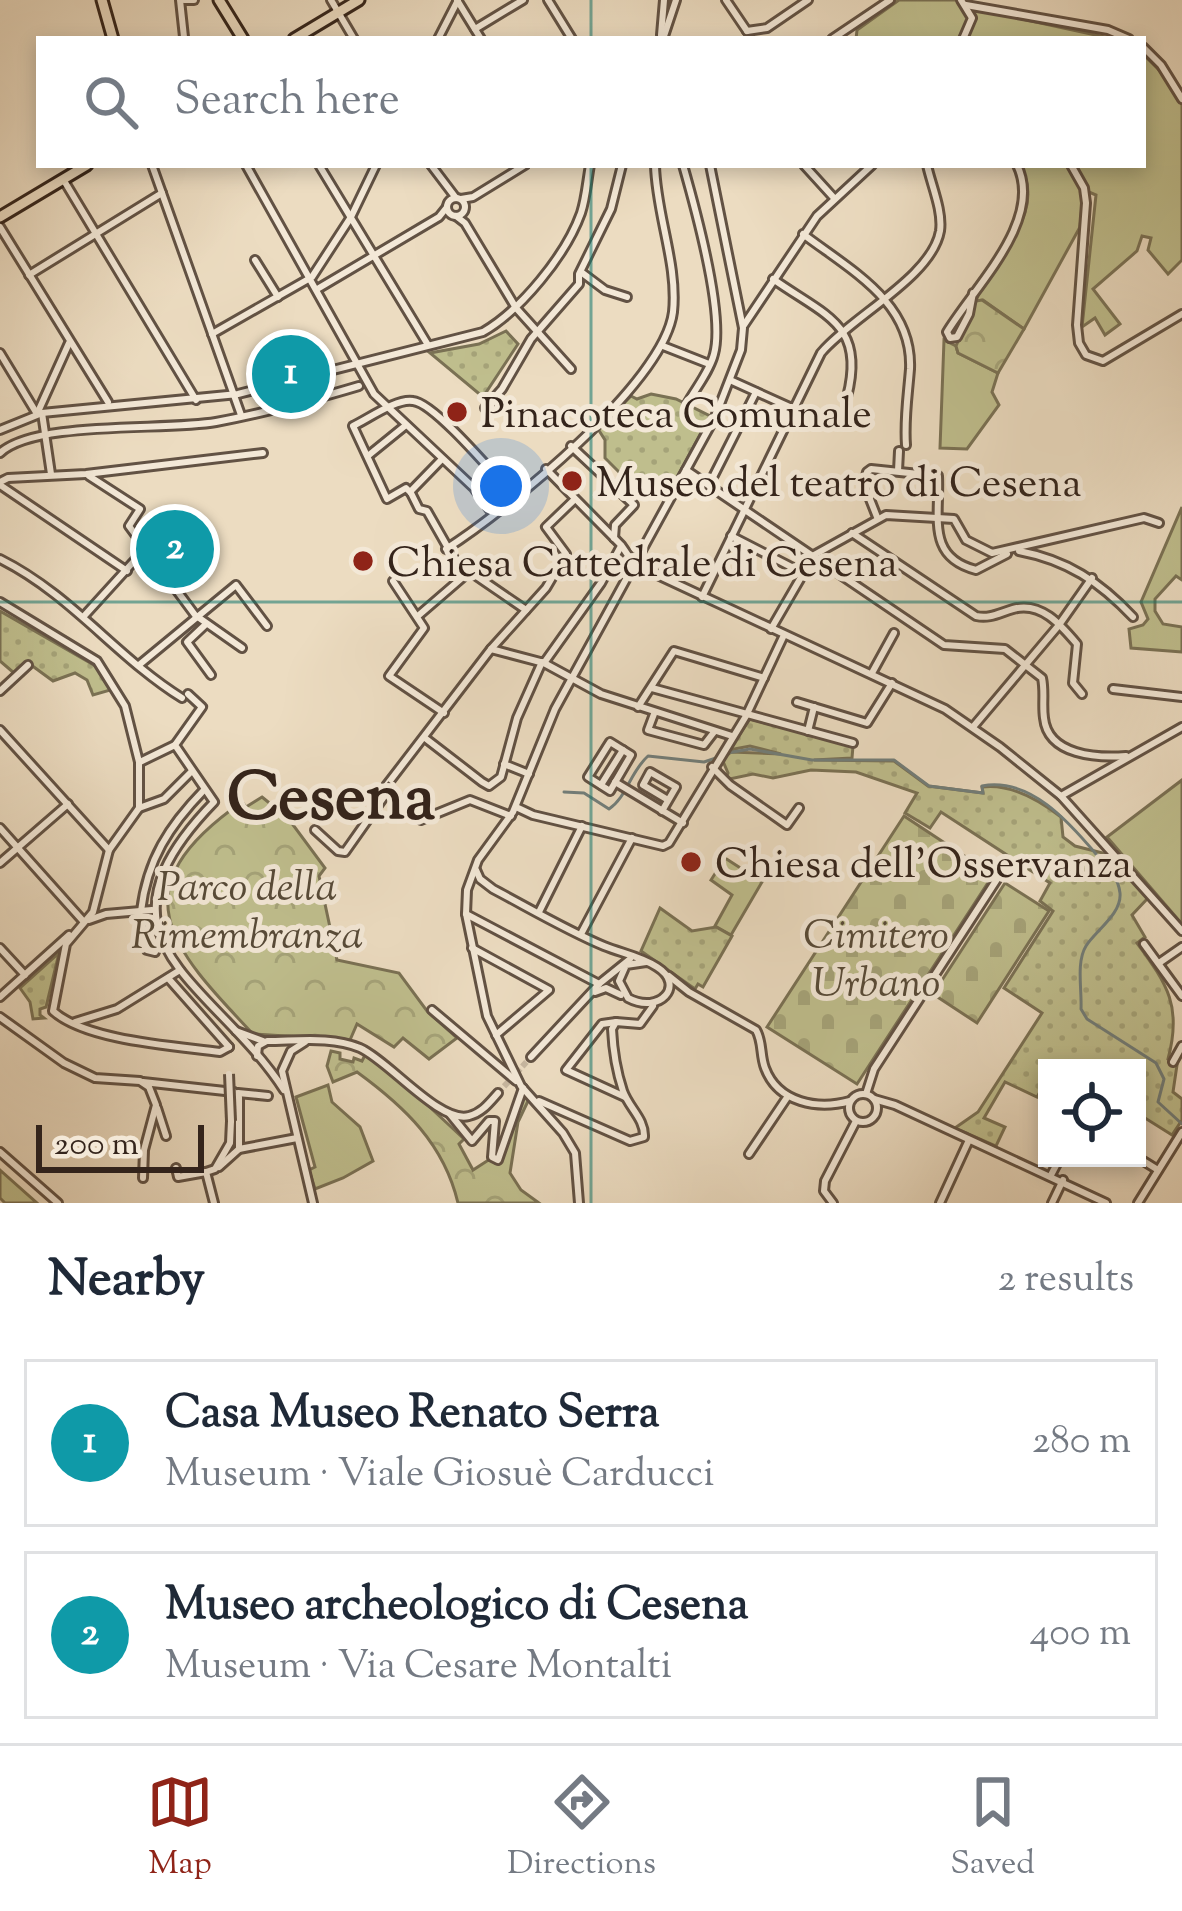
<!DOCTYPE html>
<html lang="en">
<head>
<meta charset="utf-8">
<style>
  :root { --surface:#fff; --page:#f2f2f3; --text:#1f2937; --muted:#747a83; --line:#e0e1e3; --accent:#8f2418 }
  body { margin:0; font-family:"Sorts Mill Goudy",serif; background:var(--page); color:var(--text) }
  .controls { position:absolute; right:36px; bottom:36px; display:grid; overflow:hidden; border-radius:0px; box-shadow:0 6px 18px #0003 }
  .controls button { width:108px; height:108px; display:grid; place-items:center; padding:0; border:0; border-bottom:3px solid var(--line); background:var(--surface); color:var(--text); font:60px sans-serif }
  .scale { position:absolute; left:36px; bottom:30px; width:168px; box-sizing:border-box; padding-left:12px; border:6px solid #34241b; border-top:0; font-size:33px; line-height:42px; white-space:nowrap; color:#34241b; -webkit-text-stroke:9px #f3e8d7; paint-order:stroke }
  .you { position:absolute; left:501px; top:486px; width:42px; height:42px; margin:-30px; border:9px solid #fff; border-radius:50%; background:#1a73e8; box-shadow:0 0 0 18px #1a73e833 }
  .badge { display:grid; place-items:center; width:78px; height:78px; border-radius:50%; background:var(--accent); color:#fff; font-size:39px; font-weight:700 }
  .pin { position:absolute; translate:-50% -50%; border:6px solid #fff; box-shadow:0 3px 12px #0006 }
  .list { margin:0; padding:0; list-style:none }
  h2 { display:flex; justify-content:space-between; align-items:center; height:156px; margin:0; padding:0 48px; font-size:51px }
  h2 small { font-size:39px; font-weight:400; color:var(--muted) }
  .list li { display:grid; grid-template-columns:78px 1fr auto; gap:36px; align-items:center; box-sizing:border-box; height:168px; margin:0 24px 24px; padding:0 24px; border:3px solid var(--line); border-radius:0px }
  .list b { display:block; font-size:45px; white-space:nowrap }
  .list p { margin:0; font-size:39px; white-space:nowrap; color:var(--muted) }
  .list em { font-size:39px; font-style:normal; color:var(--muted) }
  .icon { flex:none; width:66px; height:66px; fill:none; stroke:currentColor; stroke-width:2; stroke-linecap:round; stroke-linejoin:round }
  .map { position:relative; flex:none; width:1182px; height:1203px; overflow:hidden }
  .search { position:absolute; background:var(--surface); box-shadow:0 6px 18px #0003; left:36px; right:36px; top:36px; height:132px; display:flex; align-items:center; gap:30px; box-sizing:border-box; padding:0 42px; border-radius:0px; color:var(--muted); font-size:45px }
  .sheet { height:540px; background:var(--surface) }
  nav { display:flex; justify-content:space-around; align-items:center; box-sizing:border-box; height:168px; border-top:3px solid var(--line); background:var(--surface); font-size:33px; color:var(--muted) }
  nav a { display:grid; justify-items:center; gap:6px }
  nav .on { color:var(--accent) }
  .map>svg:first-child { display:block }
  .green { fill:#bfbe8d; stroke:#7a7154; stroke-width:3 }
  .forest { fill:url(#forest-crowns); stroke:#7a7154; stroke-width:3 }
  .cemetery { fill:url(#cemetery-stones); stroke:#7a7154; stroke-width:3 }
  .park { fill:url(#park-dots); stroke:#7a7154; stroke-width:3 }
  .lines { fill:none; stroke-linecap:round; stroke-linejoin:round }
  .stream { stroke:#727e7a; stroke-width:3 }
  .minor-tunnel { stroke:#c7b7a0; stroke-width:6; stroke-dasharray:6 3; stroke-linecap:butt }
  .minor-casing { stroke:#625244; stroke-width:12 }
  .major-casing { stroke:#34241b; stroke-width:15 }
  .minor { stroke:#f3e8d7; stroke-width:6 }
  .major { stroke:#ecdcc1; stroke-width:9 }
  .minor-bridge-casing { stroke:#625244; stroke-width:12; stroke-linecap:butt }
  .minor-bridge { stroke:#f3e8d7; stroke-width:6 }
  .grid { fill:none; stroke:#0f766e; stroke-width:3; stroke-opacity:0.55 }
  .poi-dot { fill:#8f2418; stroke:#f3e8d7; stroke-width:4.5 }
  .labels { text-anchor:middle; stroke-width:10; stroke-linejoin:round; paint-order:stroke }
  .poi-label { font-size:42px; fill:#34241b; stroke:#f3e8d7; text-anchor:start }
  .park-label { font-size:42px; font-style:italic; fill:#574a38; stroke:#f3e8d7 }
  .town-label { font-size:66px; font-weight:bold; fill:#34241b; stroke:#f3e8d7 }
</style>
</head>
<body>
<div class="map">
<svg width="1182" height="1203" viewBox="0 0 1182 1203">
  <defs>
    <pattern id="forest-crowns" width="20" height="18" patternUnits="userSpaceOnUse" patternTransform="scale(3)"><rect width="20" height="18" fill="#bfbe8d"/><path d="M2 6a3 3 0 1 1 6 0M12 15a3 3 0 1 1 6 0" fill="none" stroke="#a5a379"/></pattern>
    <pattern id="cemetery-stones" width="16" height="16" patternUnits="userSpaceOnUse" patternTransform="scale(3)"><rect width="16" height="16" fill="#bfbe8d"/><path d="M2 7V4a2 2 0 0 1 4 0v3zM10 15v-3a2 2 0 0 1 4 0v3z" fill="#a5a379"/></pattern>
    <pattern id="park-dots" width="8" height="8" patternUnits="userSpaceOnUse" patternTransform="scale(3)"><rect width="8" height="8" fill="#bfbe8d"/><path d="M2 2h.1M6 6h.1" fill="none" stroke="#a5a379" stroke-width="1.8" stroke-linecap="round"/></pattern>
  </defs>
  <rect width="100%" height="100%" fill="#ecdcc1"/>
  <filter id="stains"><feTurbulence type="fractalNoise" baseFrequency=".00167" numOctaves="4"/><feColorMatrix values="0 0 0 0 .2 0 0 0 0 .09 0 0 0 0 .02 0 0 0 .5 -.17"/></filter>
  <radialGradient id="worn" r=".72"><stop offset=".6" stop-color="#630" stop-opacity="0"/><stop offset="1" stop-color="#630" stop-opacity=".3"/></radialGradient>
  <g class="green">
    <path d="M899,0H957L965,11L971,8L1114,39H856L857,30Z"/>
    <path d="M1143,54L1166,77L1182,105V260L1168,274L1148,250L1151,238L1142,236L1137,251L1093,289L1120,324L1105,335L1095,318L1082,327L1096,195L1089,192L1083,196L1080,227L1024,329L983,300L976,301C991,255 1049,217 1020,165H1143Z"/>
    <path d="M944,340L956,346L958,353L998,373L992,392L999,405L967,449L940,448Z"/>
    <path d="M1182,507V580L1176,576L1155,599V611L1163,624L1182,627V652L1131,648L1129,629L1143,625L1148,619L1141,602Z"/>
    <path d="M1182,780V924L1107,837Z"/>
    <path d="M725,858L762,882L731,935L715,926L732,895L711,880Z"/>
    <path d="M328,1085L332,1102L360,1127L373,1161L343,1178L315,1189L309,1170L315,1167L296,1097Z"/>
    <path d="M0,1170L37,1203H5L0,1198Z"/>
  </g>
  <g class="forest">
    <path d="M982,300L1024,329L998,373L958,353L956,346L976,301Z"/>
    <path d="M262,797L288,818L325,868L319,876L337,960L399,973L427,1011L457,1038L429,1059L403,1038L394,1047L357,1024L350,1040L253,1034C170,947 117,889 242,802L246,807Z"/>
    <path d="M331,1051L340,1053V1059L353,1062L354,1058L362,1061L365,1055L390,1070L464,1139L459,1144L473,1170L490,1159L495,1163L500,1161L523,1093L529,1099L518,1122L510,1173L521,1190L539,1203H458C444,1144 405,1107 357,1072L333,1082L327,1066Z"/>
  </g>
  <g class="cemetery">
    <path d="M904,816L993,875L857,1084L767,1027Z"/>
    <path d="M1005,883L1049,911L977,1023L933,994Z"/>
  </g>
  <g class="park">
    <path d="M506,331L518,344L483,397L430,353L479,344Z"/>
    <path d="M651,394L676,399L710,416L666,498L648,487H640L627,480L605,458V440L598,429L631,396L637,399Z"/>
    <path d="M0,611L99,668L114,689L93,695L87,680L75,673L53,681L27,662L14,673L0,661Z"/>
    <path d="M750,719L853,746L852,758L814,760L894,761L928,786L983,793L982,787C1011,783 1039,800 1061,817L1063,837L1075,846L1107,854L1148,898L1132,915L1145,937L1137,943C1168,985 1182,1007 1168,1059L1177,1065L1173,1092L1182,1099V1120L1172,1135L1137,1113V1068H1047V1080L1037,1097L1005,1082L984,1118L1005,1127L996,1146L955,1128L978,1112L1042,1013L1004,988L1053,911L1040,901L1050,883L941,812L930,828L905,813L917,793L856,772L811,770L773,778L753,774L725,780L728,773L722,759L731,752L781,754L750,746L729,750Z"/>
    <path d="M660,908L692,931L716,927L732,936L703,987L698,984L695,989L641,951Z"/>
    <path d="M59,953L46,1007L40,1009V1015L44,1018L33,1019L30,1002L20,988Z"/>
  </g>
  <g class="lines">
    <g class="stream">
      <path d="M727,753L750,749L812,760H894L929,786L983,793L982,786C1030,777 1069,822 1096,854C1107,866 1118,876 1120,893C1122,914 1095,931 1086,946C1076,962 1082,990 1081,1009L1087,1019L1156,1063L1164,1079L1158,1102L1182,1124"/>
      <path d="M564,792L584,793L609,809C627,797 630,772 648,756L704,762L719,757"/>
    </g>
    <path class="minor-tunnel" d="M498,1093L531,1057"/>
    <g class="minor-casing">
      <g id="minor">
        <path d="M180,0L184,37"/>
        <path d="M184,0H194"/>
        <path d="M331,0L354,39"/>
        <path d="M457,0L481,39"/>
        <path d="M548,0L572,39"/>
        <path d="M726,0L747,31"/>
        <path d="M961,0L972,18L963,39"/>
        <path d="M966,5L1108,30L1129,39"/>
        <path d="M475,29L523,0"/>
        <path d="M747,31L767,28L808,0"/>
        <path d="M661,35L664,0"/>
        <path d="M438,39L458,0"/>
        <path d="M663,39L676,0"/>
        <path d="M832,39L890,0"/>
        <path d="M1143,47L1161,65L1182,99"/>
        <path d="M152,165L241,415"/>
        <path d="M246,165L374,394L474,488L490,510"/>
        <path d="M319,165L428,345"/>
        <path d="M431,165L456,198"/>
        <path d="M683,165C695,207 725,314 714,354C710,371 695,389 687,404"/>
        <path d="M804,165L834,198"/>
        <path d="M1071,165L1084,188L1086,203L1077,325L1079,343L1086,355L1103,361L1182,314"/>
        <path d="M63,179L196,400"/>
        <circle cx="456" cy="207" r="9"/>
        <path d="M461,199L473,197L525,165"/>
        <path d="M456,216L465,223L516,308L571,369"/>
        <path d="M0,227L108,402"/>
        <path d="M803,234C850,270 913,302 910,369C908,395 904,419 906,445"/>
        <path d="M255,260L278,297"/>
        <path d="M581,272L605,290L627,297"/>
        <path d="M29,275L162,193"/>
        <path d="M773,279C825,316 866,324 847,397"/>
        <path d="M319,288L439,217L447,207"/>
        <path d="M973,293L969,314L957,337L950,338L947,332C975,286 1044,220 1017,165"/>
        <path d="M744,325L817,216L872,165"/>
        <path d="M212,334L312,277L351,217L376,165"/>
        <path d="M663,346L709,364"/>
        <path d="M0,353L37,414"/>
        <path d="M730,380L794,409"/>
        <path d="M485,408L502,389L531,339L579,284V274L611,209L622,165"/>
        <path d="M42,413L51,474"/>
        <path d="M37,414L69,343"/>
        <path d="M0,430L42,413L238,394L483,332C521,310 566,255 581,213C586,198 587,181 590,165"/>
        <path d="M571,446L634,505L615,525L614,538"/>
        <path d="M0,453C36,420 165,431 216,422C265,413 312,400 359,386"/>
        <path d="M369,455L406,425"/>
        <path d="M442,459L410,492L406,488L387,499L353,426C368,419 397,398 413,401C435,403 497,478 515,497"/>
        <path d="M546,469L621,545L634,564L945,709L1000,747L1061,796L1182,727"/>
        <path d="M686,470L944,645L1005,649L1042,678C1045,692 1042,704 1044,718C1048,756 1098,758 1126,756"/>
        <path d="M898,471L899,451"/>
        <path d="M89,476L140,509L129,526L195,615L242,648"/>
        <path d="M0,482L8,478L86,474L263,453"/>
        <path d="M0,485L127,571"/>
        <path d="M709,485L756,392"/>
        <path d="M411,493L419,509L427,511L456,562L526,610"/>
        <path d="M877,517L864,484L867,472L871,469L938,476C940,517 926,557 976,570L1007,554"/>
        <path d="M852,533L976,616C990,619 999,613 1013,609C1041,601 1061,625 1077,644L1073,683L1082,694"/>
        <path d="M731,536L803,573"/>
        <path d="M446,549C507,510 664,383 673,312C678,264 656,214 655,165"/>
        <path d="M1019,551C1067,560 1100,582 1133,617"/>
        <path d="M0,559C72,595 116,657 182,698"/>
        <path d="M393,581L424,628L389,676L444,713"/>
        <path d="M702,597L821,353C851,317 932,277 940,231C943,211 931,184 927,165"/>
        <path d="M0,602L97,661L125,706L139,762V808L109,850L93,912L66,944L53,1011C86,1041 176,1046 220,1052L229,1047"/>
        <path d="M85,615L146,548"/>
        <path d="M419,615L470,571"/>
        <path d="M205,625L187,642L211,675"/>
        <path d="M771,629L814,555L886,515L954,519L966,540L992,553L1144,518L1159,523"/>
        <path d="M491,649L544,663L601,694L732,736"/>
        <path d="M544,663L601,583L621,546"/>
        <path d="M139,665L236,585L267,626"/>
        <path d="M872,673L894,633"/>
        <path d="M652,688L853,743"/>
        <path d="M1113,689L1182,697"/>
        <path d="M0,691L28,665"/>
        <path d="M188,694L202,707L175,745L214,802C78,942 213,980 284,1090"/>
        <path d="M797,702L867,723L892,683"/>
        <path d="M638,707L674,651L764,678"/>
        <path d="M654,714L648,730L704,745L714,732"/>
        <path d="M973,727L1059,625L1092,578"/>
        <path d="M0,730L109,850"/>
        <path d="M808,731L814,707"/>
        <path d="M425,738L482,782L489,786L501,777L517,718L542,662"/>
        <path d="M610,742L631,755L610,791L588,777Z"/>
        <path d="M140,762L175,745"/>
        <path d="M504,764L529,774"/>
        <path d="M712,767L730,785L787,825L799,808"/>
        <path d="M615,782L683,823"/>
        <path d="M601,785L623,750"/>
        <path d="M1061,796L1182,931"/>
        <path d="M516,807L533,815L663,846L669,843L746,716L784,635"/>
        <path d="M139,808L164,799L192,771"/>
        <path d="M662,811L676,787L650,772L643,785L668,800"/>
        <path d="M511,816L470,800L421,820L386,786L491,649L546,588L566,554L546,527L574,500"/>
        <path d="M0,828L84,922"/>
        <path d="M315,830L338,851L345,852L388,791"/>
        <path d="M0,863L68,804"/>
        <path d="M476,870L480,879L493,889C529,908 566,930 604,946C621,953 640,956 657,967C686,985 660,1015 628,998L619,981L626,965L646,962"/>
        <path d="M141,911C147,860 169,826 204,790"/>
        <path d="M539,912L582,826"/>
        <path d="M466,914L599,984"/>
        <path d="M89,920L106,914L152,910"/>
        <path d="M141,925L147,950L155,952"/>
        <path d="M581,934L632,838"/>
        <path d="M1144,944L1182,996"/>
        <path d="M0,948L25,975"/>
        <path d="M472,948L549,990L496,1035"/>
        <path d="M1159,963L1182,947"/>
        <path d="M669,976L689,992L756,1030C763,1042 760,1055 765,1068C778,1103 818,1110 850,1101"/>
        <path d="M168,978L229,1047"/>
        <path d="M595,992L606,988L621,995"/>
        <path d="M0,997L69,935"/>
        <path d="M432,1010L516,1081"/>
        <path d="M0,1017L64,1063L95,1078L140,1081L149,1087L156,1105L144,1150L143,1178"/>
        <path d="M75,1022L117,1009L180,970"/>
        <path d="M616,1022L602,1024L566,1070L625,1097"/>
        <path d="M236,1031L263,1041"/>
        <path d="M305,1042L291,1051L282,1071L313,1203"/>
        <path d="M257,1056L258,1046L267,1041C297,1041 332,1036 360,1048C389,1061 440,1124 469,1116C482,1113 490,1102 498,1093"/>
        <path d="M531,1057L599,984L630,959"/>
        <path d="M1173,1062L1182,1046"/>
        <path d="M143,1082L234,1092L239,1097V1149"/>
        <path d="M238,1093L268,1096"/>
        <circle cx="863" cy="1108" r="14"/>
        <path d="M866,1094L874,1069L1003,870"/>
        <path d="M874,1099L895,1105L1106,1203"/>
        <path d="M539,1101L630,1141L644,1137C645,1119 629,1108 623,1091C616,1070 613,1050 612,1029L616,1022L640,1024L653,1006"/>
        <path d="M1047,1101V1104"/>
        <path d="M157,1108L166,1136"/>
        <path d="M450,1114L472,1141L489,1121H495L492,1157L498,1160L523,1088"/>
        <path d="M0,1152L58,1203"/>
        <path d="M749,1154L788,1096"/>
        <path d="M1137,1157L1158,1170"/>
        <path d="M219,1167L239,1149L297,1138"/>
        <path d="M176,1168L178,1177L206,1172"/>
        <path d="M1051,1175L1060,1158"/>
        <path d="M214,1203L206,1172L215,1169L230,1143L231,1121"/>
        <path d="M579,1203L575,1153L563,1133L521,1086L487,1016L466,914L467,890L478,860L513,812L555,709L715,417L741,350L743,328L710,165"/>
        <path d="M833,1203L824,1191L825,1181L856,1121"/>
        <path d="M940,1203L969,1140"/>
        <path d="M1052,1203L1063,1180"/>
        <path d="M1138,1203L1182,1132"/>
      </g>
    </g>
    <g class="major-casing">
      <g id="major">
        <path d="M102,0L113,39"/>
        <path d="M219,0L243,39"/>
        <path d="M294,39L359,0"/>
        <path d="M0,217L87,165"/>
      </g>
    </g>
    <use href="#minor" class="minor"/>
    <use href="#major" class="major"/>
    <g class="minor-bridge-casing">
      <g id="minor-bridge">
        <path d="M388,791L393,785"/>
        <path d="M229,1074L231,1121"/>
      </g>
    </g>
    <use href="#minor-bridge" class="minor-bridge"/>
  </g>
  <path class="grid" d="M591,0V39M591,165V1203M0,602H1182"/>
  <g class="poi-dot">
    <circle cx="457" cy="412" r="12"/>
    <circle cx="572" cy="481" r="12"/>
    <circle cx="363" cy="561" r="12"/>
    <circle cx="691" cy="862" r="12"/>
  </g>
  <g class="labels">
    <g class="poi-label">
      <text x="481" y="427">Pinacoteca Comunale</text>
      <text x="596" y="496">Museo del teatro di Cesena</text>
      <text x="387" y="576">Chiesa Cattedrale di Cesena</text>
      <text x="715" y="877">Chiesa dell'Osservanza</text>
    </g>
    <g class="park-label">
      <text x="247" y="900">Parco della<tspan x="247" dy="48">Rimembranza</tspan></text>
      <text x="876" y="948">Cimitero<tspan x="876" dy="48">Urbano</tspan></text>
    </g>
    <g class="town-label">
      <text x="331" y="818">Cesena</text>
    </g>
  </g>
  <rect width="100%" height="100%" filter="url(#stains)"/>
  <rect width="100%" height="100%" fill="url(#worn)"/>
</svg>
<div class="controls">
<button><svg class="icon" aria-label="locate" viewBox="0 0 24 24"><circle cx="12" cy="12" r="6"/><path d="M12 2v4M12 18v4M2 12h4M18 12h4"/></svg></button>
</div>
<div class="scale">200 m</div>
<div class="you"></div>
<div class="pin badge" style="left:291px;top:374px;background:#0f9aa8">1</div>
<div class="pin badge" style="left:175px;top:549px;background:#0f9aa8">2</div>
<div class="search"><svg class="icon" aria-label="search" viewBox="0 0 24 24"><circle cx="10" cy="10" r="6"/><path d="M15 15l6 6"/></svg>Search here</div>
</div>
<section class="sheet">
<h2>Nearby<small>2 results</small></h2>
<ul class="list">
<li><span class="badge" style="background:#0f9aa8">1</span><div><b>Casa Museo Renato Serra</b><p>Museum · Viale Giosuè Carducci</p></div><em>280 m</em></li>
<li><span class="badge" style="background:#0f9aa8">2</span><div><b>Museo archeologico di Cesena</b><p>Museum · Via Cesare Montalti</p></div><em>400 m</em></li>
</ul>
</section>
<nav>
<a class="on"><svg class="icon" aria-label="map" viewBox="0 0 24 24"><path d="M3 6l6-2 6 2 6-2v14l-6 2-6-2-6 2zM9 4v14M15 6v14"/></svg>Map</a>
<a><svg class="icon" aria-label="directions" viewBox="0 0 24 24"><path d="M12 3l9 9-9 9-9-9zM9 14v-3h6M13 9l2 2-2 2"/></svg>Directions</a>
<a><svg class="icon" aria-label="saved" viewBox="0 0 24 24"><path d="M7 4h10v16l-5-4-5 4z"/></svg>Saved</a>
</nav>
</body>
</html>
